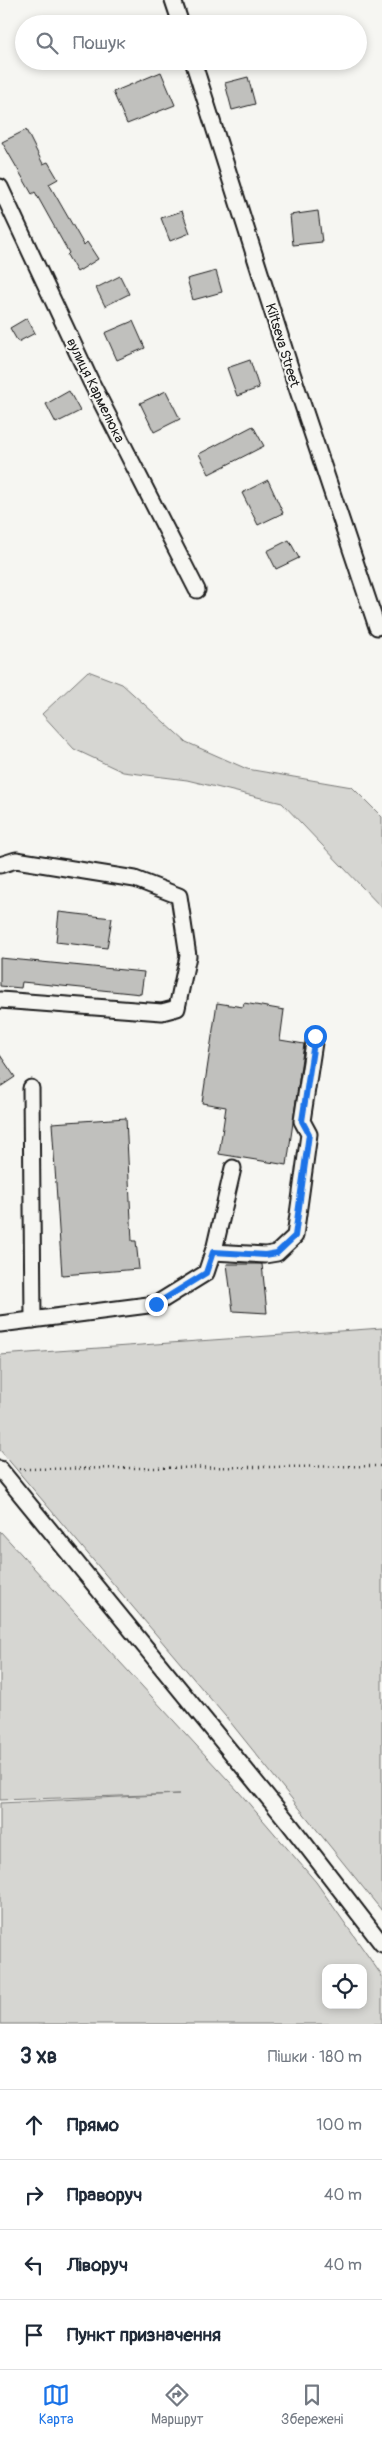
<!DOCTYPE html>
<html lang="uk">
<head>
<meta charset="utf-8">
<style>
  :root { --surface:#fff; --page:#f6f6f7; --text:#1f2937; --muted:#747a83; --line:#e0e1e3; --accent:#1a73e8 }
  body { margin:0; font-family:Pangolin,sans-serif; background:var(--page); color:var(--text) }
  .controls { position:absolute; right:15px; bottom:15px; display:grid; overflow:hidden; border-radius:10px; box-shadow:0 2px 8px #0003 }
  .controls button { width:45px; height:45px; display:grid; place-items:center; padding:0; border:0; border-bottom:1px solid var(--line); background:var(--surface); color:var(--text); font:25px sans-serif }
  .stop { position:absolute; width:15px; height:15px; margin:-11px; border:4px solid #1a73e8; border-radius:50%; background:#fff }
  .stop.end { background:#1a73e8; border-color:#fff; box-shadow:0 1px 5px #0008 }
  .list { margin:0; padding:0; list-style:none }
  h2 { display:flex; justify-content:space-between; align-items:center; height:65px; margin:0; padding:0 20px; font-size:21px }
  h2 small { font-size:16px; font-weight:400; color:var(--muted) }
  .list li { display:grid; grid-template-columns:32px 1fr auto; gap:15px; align-items:center; box-sizing:border-box; height:70px; padding:0 20px; border-top:1px solid var(--line) }
  .list b { display:block; font-size:19px; white-space:nowrap }
  .list em { font-size:16px; font-style:normal; color:var(--muted) }
  .icon { flex:none; width:28px; height:28px; fill:none; stroke:currentColor; stroke-width:2; stroke-linecap:round; stroke-linejoin:round }
  .map { position:relative; flex:none; width:382px; height:2024px; overflow:hidden }
  .search { position:absolute; background:var(--surface); box-shadow:0 2px 8px #0003; left:15px; right:15px; top:15px; height:55px; display:flex; align-items:center; gap:12px; box-sizing:border-box; padding:0 18px; border-radius:28px; color:var(--muted); font-size:19px }
  .sheet { height:345px; background:var(--surface) }
  nav { display:flex; justify-content:space-around; align-items:center; box-sizing:border-box; height:70px; border-top:1px solid var(--line); background:var(--surface); font-size:14px; color:var(--muted) }
  nav a { display:grid; justify-items:center; gap:2px }
  nav .on { color:var(--accent) }
  .map>svg:first-child { display:block }
  .green { fill:#d6d6d2; stroke:#797977; fill-rule:evenodd }
  .building { fill:#c0c0bd; stroke:#1c1c1c }
  .lines { fill:none; stroke-linecap:round; stroke-linejoin:round }
  .minor-casing { stroke:#1c1c1c; stroke-width:19 }
  .path { stroke:#1c1c1c; stroke-width:2.5; stroke-dasharray:1 4; stroke-linecap:butt }
  .minor { stroke:#f6f6f2; stroke-width:15 }
  .route { stroke:#1a73e8; stroke-width:6 }
  .labels { text-anchor:middle; stroke-width:4; stroke-linejoin:round; paint-order:stroke }
  .street-label { font-size:14px; fill:#1c1c1c; stroke:#f6f6f2 }
</style>
</head>
<body>
<div class="map">
<svg width="382" height="2024" viewBox="0 0 382 2024">
  <rect width="100%" height="100%" fill="#f6f6f2"/>
  <filter id="ink" filterUnits="userSpaceOnUse"><feTurbulence type="fractalNoise" baseFrequency=".02" numOctaves="2"/><feDisplacementMap in="SourceGraphic" scale="10" xChannelSelector="R" yChannelSelector="G"/><feConvolveMatrix kernelMatrix="1 2 1 2 8 2 1 2 1" color-interpolation-filters="sRGB"/></filter>
  <g filter="url(#ink)">
    <g class="green">
      <path d="M88,671L122,684L186,742L247,769L352,787L382,817V908L282,803L187,780L123,772L74,749L42,714Z"/>
      <path d="M382,1328V1911L231,1723L0,1450V1355Z"/>
      <path d="M0,1531L239,1792L316,1882L382,1976V2024H0V1803L179,1794L0,1800ZM326,1968H363V2005H326Z"/>
    </g>
    <g class="building">
      <path d="M161,72L175,105L127,124L113,92Z"/>
      <path d="M248,77L255,104L232,110L225,83Z"/>
      <path d="M26,130L43,164L48,162L58,179L49,184L84,245L87,242L98,259L77,272L67,255L69,253L35,192L32,194L2,142Z"/>
      <path d="M182,211L190,233L170,241L161,218Z"/>
      <path d="M318,211L322,242L293,245L290,215Z"/>
      <path d="M216,271L222,292L193,300L187,279Z"/>
      <path d="M120,276L129,294L105,306L96,288Z"/>
      <path d="M27,318L35,333L18,342L10,328Z"/>
      <path d="M133,321L145,348L117,360L105,333Z"/>
      <path d="M250,360L259,388L237,396L227,368Z"/>
      <path d="M69,391L80,411L56,423L46,404Z"/>
      <path d="M166,391L180,419L154,432L140,403Z"/>
      <path d="M253,426L264,446L209,474L199,454Z"/>
      <path d="M268,480L283,513L258,525L242,493Z"/>
      <path d="M289,540L299,558L276,569L267,551Z"/>
      <path d="M59,912L112,918L107,948L56,942Z"/>
      <path d="M0,958L144,972L141,994L22,982L21,988L0,986Z"/>
      <path d="M217,1003L243,1007L244,1003L284,1010L280,1040L304,1044L287,1165L219,1154L226,1107L202,1103Z"/>
      <path d="M0,1055L15,1077L0,1087Z"/>
      <path d="M126,1118L132,1241H136L139,1269L62,1275L52,1123Z"/>
      <path d="M227,1264H262L267,1313L233,1311Z"/>
    </g>
    <g class="lines">
      <g class="minor-casing">
        <g id="minor">
          <path d="M173,0L181,24"/>
          <path d="M193,61L289,364L377,627"/>
          <path d="M0,187L91,382L197,590"/>
          <path d="M0,865L16,860L135,879L179,896L188,956L177,1008L162,1012L0,1000"/>
          <path d="M31,1088L33,1320"/>
          <path d="M213,1252L265,1255L277,1253L295,1236L309,1134L302,1121L315,1036"/>
          <path d="M0,1324L156,1304L206,1273L215,1246L233,1168"/>
          <path d="M0,1469L288,1822L382,1944"/>
        </g>
      </g>
      <path class="path" d="M19,1469L382,1466"/>
      <use href="#minor" class="minor"/>
    </g>
  </g>
  <g class="lines" filter="url(#ink)">
    <path class="route" d="M156,1304L206,1273L213,1252L265,1255L277,1253L295,1236L309,1134L302,1121L315,1036"/>
  </g>
  <g class="labels">
    <g class="street-label">
      <text transform="translate(283 345) rotate(73)" y="5">Kiltseva Street</text>
      <text transform="translate(96 390) rotate(64)" y="5">вулиця Кармелюка</text>
    </g>
  </g>
</svg>
<div class="controls">
<button><svg class="icon" aria-label="locate" viewBox="0 0 24 24"><circle cx="12" cy="12" r="6"/><path d="M12 2v4M12 18v4M2 12h4M18 12h4"/></svg></button>
</div>
<div class="stop" style="left:315px;top:1036px"></div>
<div class="stop end" style="left:156px;top:1304px"></div>
<div class="search"><svg class="icon" aria-label="search" viewBox="0 0 24 24"><circle cx="10" cy="10" r="6"/><path d="M15 15l6 6"/></svg>Пошук</div>
</div>
<section class="sheet">
<h2>3 хв<small>Пішки · 180 m</small></h2>
<ul class="list">
<li><svg class="icon" aria-label="ahead" viewBox="0 0 24 24"><path d="M12 20V5M6 11l6-6 6 6"/></svg><div><b>Прямо</b></div><em>100 m</em></li>
<li><svg class="icon" aria-label="right" viewBox="0 0 24 24"><path d="M7 20v-9h11M14 6l5 5-5 5"/></svg><div><b>Праворуч</b></div><em>40 m</em></li>
<li><svg class="icon" aria-label="left" viewBox="0 0 24 24"><path d="M17 20v-9H6M10 6l-5 5 5 5"/></svg><div><b>Ліворуч</b></div><em>40 m</em></li>
<li><svg class="icon" aria-label="arrive" viewBox="0 0 24 24"><path d="M6 21V4h12l-3 4 3 4H6"/></svg><div><b>Пункт призначення</b></div></li>
</ul>
</section>
<nav>
<a class="on"><svg class="icon" aria-label="map" viewBox="0 0 24 24"><path d="M3 6l6-2 6 2 6-2v14l-6 2-6-2-6 2zM9 4v14M15 6v14"/></svg>Карта</a>
<a><svg class="icon" aria-label="directions" viewBox="0 0 24 24"><path d="M12 3l9 9-9 9-9-9zM9 14v-3h6M13 9l2 2-2 2"/></svg>Маршрут</a>
<a><svg class="icon" aria-label="saved" viewBox="0 0 24 24"><path d="M7 4h10v16l-5-4-5 4z"/></svg>Збережені</a>
</nav>
</body>
</html>
